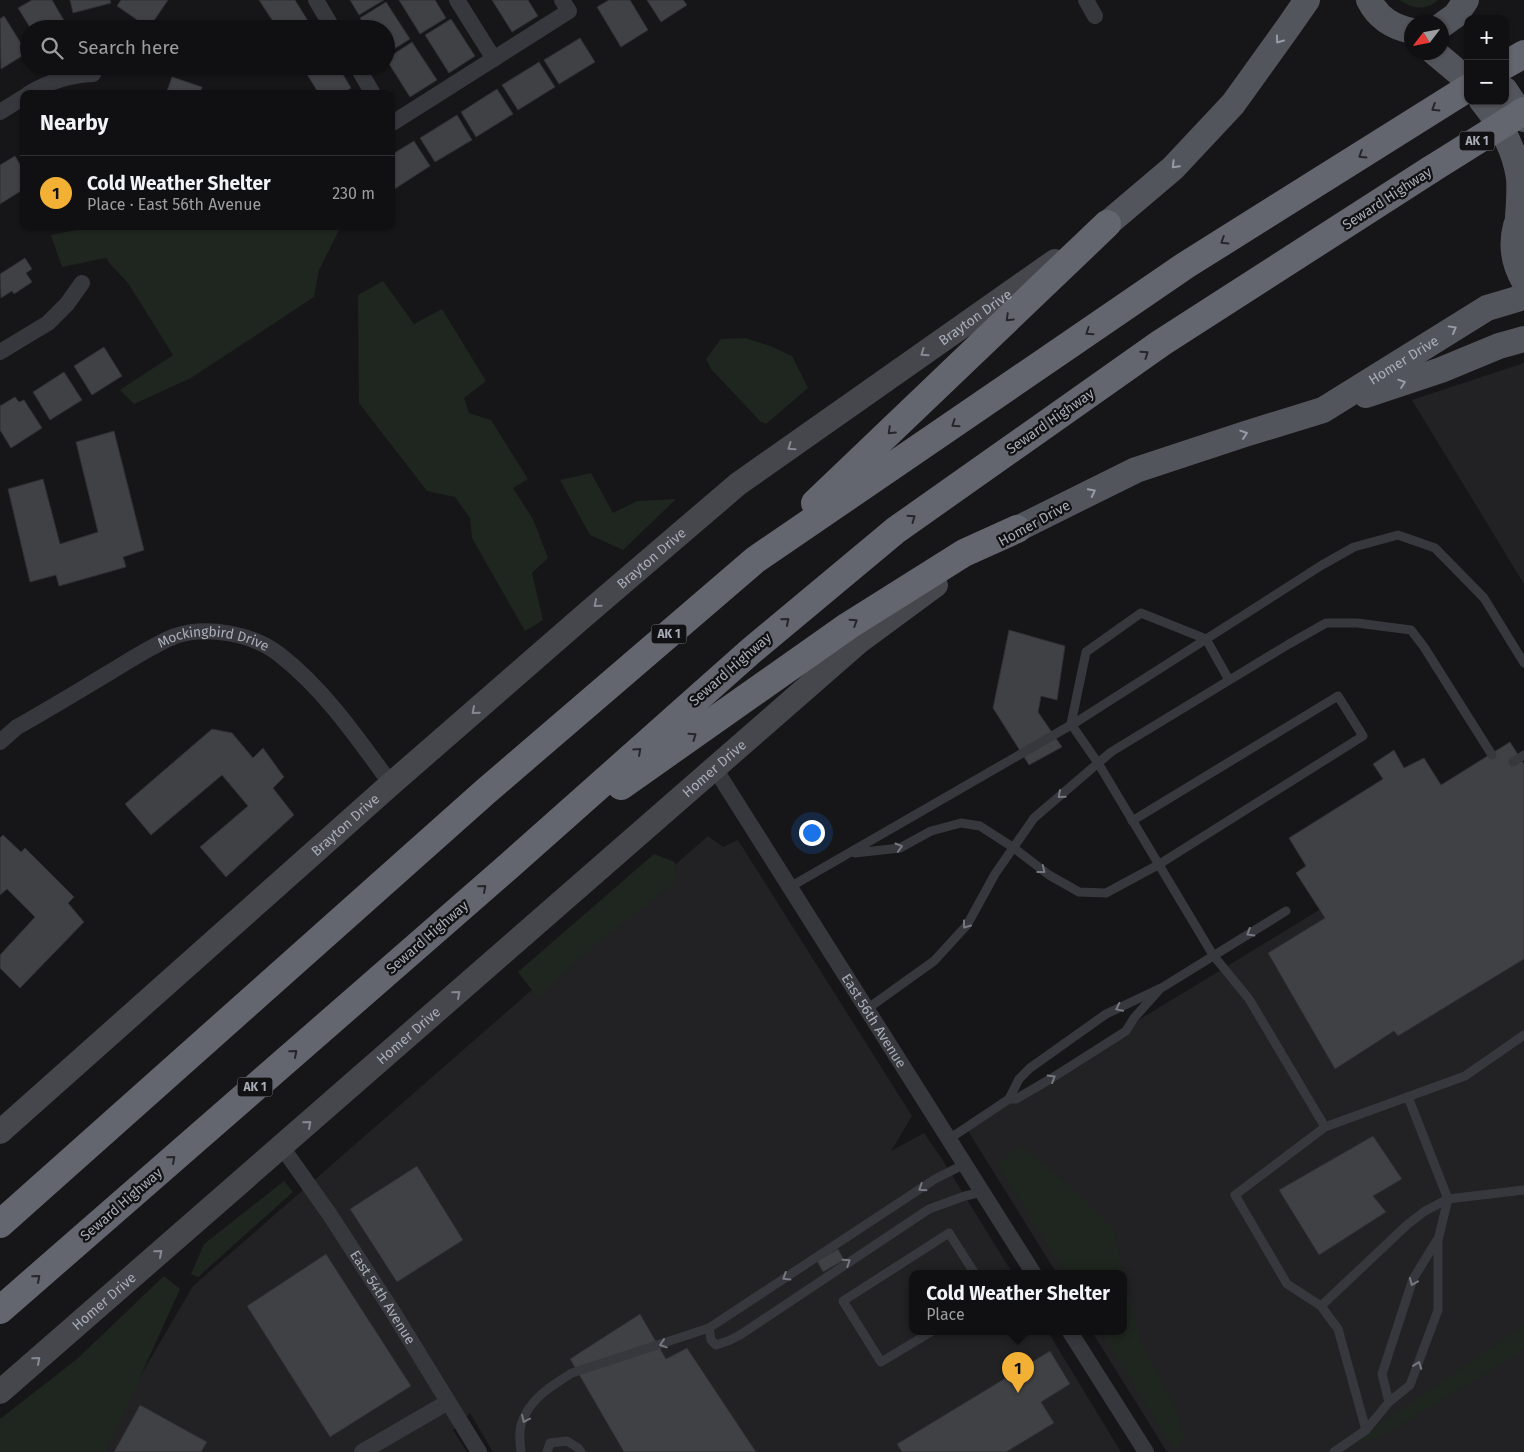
<!DOCTYPE html>
<html lang="en">
<head>
<meta charset="utf-8">
<style>
  :root { --surface:#101012; --page:#19191b; --text:#f1f3f6; --muted:#9c9d9f; --line:#303032; --accent:#f2b134 }
  body { margin:0; font-family:"Fira Sans",sans-serif; background:var(--page); color:var(--text) }
  .controls { position:absolute; right:15px; top:15px; display:grid; overflow:hidden; border-radius:10px; box-shadow:0 1px 4px #0004 }
  .controls button { width:45px; height:45px; display:grid; place-items:center; padding:0; border:0; border-bottom:1px solid var(--line); background:var(--surface); color:var(--text); font:25px sans-serif }
  .compass { position:absolute; left:1404px; top:15px; width:45px; height:45px; border-radius:50%; background:var(--surface); box-shadow:0 1px 4px #0004; rotate:238deg }
  .you { position:absolute; left:811px; top:832px; width:18px; height:18px; margin:-12px; border:4px solid #fff; border-radius:50%; background:#1a73e8; box-shadow:0 0 0 8px #1a73e833 }
  .badge { display:grid; place-items:center; width:32px; height:32px; border-radius:50%; background:var(--accent); color:#111; font-size:16px; font-weight:700 }
  .pin { position:absolute; translate:-50% -41px; filter:drop-shadow(0 1px 2px #0008) }
  .pin::after { content:''; position:absolute; top:26px; width:18px; height:15px; background:inherit; clip-path:polygon(0 0,100% 0,50% 100%) }
  .popup { position:absolute; left:909px; top:1270px; width:218px; height:65px; box-sizing:border-box; display:grid; place-content:center; border-radius:10px; background:var(--surface); filter:drop-shadow(0 1px 4px #0005); font-size:16px; white-space:nowrap; color:var(--muted) }
  .popup b { font-size:19px; color:var(--text) }
  .popup::after { content:''; position:absolute; left:50%; top:100%; margin-left:-10px; border:10px solid transparent; border-top-color:var(--surface) }
  .list { margin:0; padding:0; list-style:none }
  h2 { display:flex; justify-content:space-between; align-items:center; height:65px; margin:0; padding:0 20px; font-size:21px }
  h2 small { font-size:16px; font-weight:400; color:var(--muted) }
  .list li { display:grid; grid-template-columns:32px 1fr auto; gap:15px; align-items:center; box-sizing:border-box; height:75px; padding:0 20px; border-top:1px solid var(--line) }
  .list b { display:block; font-size:19px; white-space:nowrap }
  .list p { margin:0; font-size:16px; white-space:nowrap; color:var(--muted) }
  .list em { font-size:16px; font-style:normal; color:var(--muted) }
  .icon { flex:none; width:28px; height:28px; fill:none; stroke:currentColor; stroke-width:2; stroke-linecap:round; stroke-linejoin:round }
  .map { position:relative; flex:none; width:1524px; height:1452px; overflow:hidden }
  .search { position:absolute; background:var(--surface); box-shadow:0 1px 4px #0004; left:20px; top:20px; width:375px; height:55px; display:flex; align-items:center; gap:12px; box-sizing:border-box; padding:0 18px; border-radius:28px; color:var(--muted); font-size:19px }
  .panel { position:absolute; background:var(--surface); box-shadow:0 1px 4px #0004; left:20px; top:90px; width:375px; height:140px; border-radius:10px }
  .map>svg:first-child { display:block }
  .built { fill:#222225 }
  .green { fill:#1e261f }
  .building { fill:#404145; stroke:#303034 }
  .lines { fill:none; stroke-linecap:round; stroke-linejoin:round }
  .service { stroke:#37383d; stroke-width:9 }
  .minor { stroke:#37383d; stroke-width:16 }
  .secondary { stroke:#45474d; stroke-width:24 }
  .primary { stroke:#53555c; stroke-width:26 }
  .motorway { stroke:#63666e; stroke-width:28 }
  .motorway-bridge { stroke:#63666e; stroke-width:28 }
  .oneway { stroke:#979ba6 }
  .oneway2 { stroke:#26262a }
  .oneway3 { stroke:#858993 }
  .oneway4 { stroke:#757881 }
  .labels { text-anchor:middle; stroke-width:4.5; stroke-linejoin:round; paint-order:stroke }
  .shield { fill:#111113; stroke:#7b7e86; stroke-width:1 }
  .shield-label { font-size:12px; font-weight:bold; fill:#a8adb8 }
  .street-label { font-size:14px; fill:#a8adb8; stroke:#111113 }
</style>
</head>
<body>
<div class="map">
<svg width="1524" height="1452" viewBox="0 0 1524 1452">
  <rect width="100%" height="100%" fill="#161618"/>
  <g class="built">
    <path d="M1524,363V584L1412,400Z"/>
    <path d="M1524,785V1452H1167L1092,1332H1123V1274H1057L965,1126Z"/>
    <path d="M708,836L723,847L738,840L912,1116L891,1151L924,1133L942,1159L1013,1274H913V1332H1048L1121,1452H493L470,1413L453,1430L467,1452H96L193,1286Z"/>
  </g>
  <g class="green">
    <path d="M1400,0H1438C1426,11 1412,9 1400,0Z"/>
    <path d="M95,226H341L319,270L314,297L191,378L134,404L120,390L173,355L128,283L111,265L106,258L62,267L51,235Z"/>
    <path d="M383,281L414,324L442,309L486,381L464,398L469,413L491,420L528,479L513,488L533,519L548,558L532,573L543,620L525,631L472,538L470,518L455,497L427,491L359,403L358,295Z"/>
    <path d="M745,338L770,346L792,356L808,388L766,424L760,421L711,369L706,359L721,339Z"/>
    <path d="M591,473L613,513L637,501L676,499L623,550L590,535L560,480Z"/>
    <path d="M654,854L675,862V882L582,956L538,998L518,972Z"/>
    <path d="M1021,1145L1070,1186L1114,1230L1123,1274H1066L997,1164Z"/>
    <path d="M284,1181L293,1192L198,1277L191,1274L204,1244Z"/>
    <path d="M1123,1275L1141,1342L1171,1398L1185,1437L1174,1450L1101,1332H1123Z"/>
    <path d="M164,1276L180,1289L106,1452H0V1419L77,1359Z"/>
    <path d="M1524,1325V1350L1384,1435L1348,1446Z"/>
  </g>
  <g class="building">
    <path d="M32,0H52L69,29H31L18,8Z"/>
    <path d="M70,0H110L111,3L73,13Z"/>
    <path d="M121,0H168L149,28L117,6Z"/>
    <path d="M259,0H295L313,29H278Z"/>
    <path d="M350,0H384L359,15Z"/>
    <path d="M399,0H435L446,18L420,34Z"/>
    <path d="M492,0H528L538,16L512,32Z"/>
    <path d="M609,0H630L648,30L621,47L597,7Z"/>
    <path d="M647,0H683L687,5L661,22Z"/>
    <path d="M386,2L410,39L386,54V29H367L360,18Z"/>
    <path d="M4,16L27,53L1,69L0,19Z"/>
    <path d="M451,19L475,56L449,73L425,35Z"/>
    <path d="M186,24L188,29H170Z"/>
    <path d="M580,38L595,62L559,84L544,60Z"/>
    <path d="M412,42L437,80L410,97L386,59Z"/>
    <path d="M539,62L555,87L518,110L502,85Z"/>
    <path d="M165,66H188L167,73Z"/>
    <path d="M302,66H338L351,88L342,94H319Z"/>
    <path d="M172,77L202,87L200,94H166Z"/>
    <path d="M497,89L513,114L476,137L461,112Z"/>
    <path d="M457,115L472,140L435,162L420,138Z"/>
    <path d="M414,141L430,166L393,190L391,188V155Z"/>
    <path d="M15,156L24,171V189L0,204V165Z"/>
    <path d="M25,258L32,269L26,273L32,282L14,294L12,291L1,298L0,274Z"/>
    <path d="M104,347L122,376L92,395L74,366Z"/>
    <path d="M64,372L82,400L50,420L33,392Z"/>
    <path d="M15,397L19,402L24,400L42,428L11,448L0,430V406Z"/>
    <path d="M114,431L144,550L123,557L126,567L59,586L56,575L30,582L8,489L43,479L60,544L98,532L76,442Z"/>
    <path d="M1009,630L1065,646L1057,700L1041,696L1038,712L1062,747L1029,765L993,708Z"/>
    <path d="M212,729L232,733L253,758L263,748L284,777L273,788L294,815L226,877L200,847L248,806L222,775L151,835L125,804Z"/>
    <path d="M1510,742L1524,764V959L1398,1036L1394,1031L1335,1069L1268,953L1325,918L1296,873L1306,866L1289,838L1383,779L1373,764L1394,750L1404,768L1424,758L1441,785Z"/>
    <path d="M3,835L21,852L25,848L74,897L68,903L84,922L20,988L0,968V955L35,917L7,889L0,895V838Z"/>
    <path d="M1373,1136L1402,1179L1373,1196L1386,1212L1319,1255L1279,1190Z"/>
    <path d="M417,1166L463,1240L397,1282L350,1209Z"/>
    <path d="M838,1249L844,1260L823,1272L817,1261Z"/>
    <path d="M326,1254L411,1386L330,1437L247,1306Z"/>
    <path d="M640,1314L666,1359L687,1348L756,1452H624L570,1359Z"/>
    <path d="M1050,1351L1070,1384L1041,1402L1054,1423L1006,1452H902L897,1444Z"/>
    <path d="M140,1405L207,1442L201,1452H114Z"/>
  </g>
  <g class="lines">
    <g class="service">
      <path d="M1229,680L1206,639L1141,613L1086,652L1071,724L1098,763L1213,955L1249,999L1325,1127L1465,1076L1524,1035"/>
      <path d="M1513,762L1524,755"/>
      <path d="M855,853L900,848L931,831L961,823L980,826L1014,848L1049,875L1079,892L1106,893L1158,865L1363,736L1338,696L1132,821"/>
      <path d="M790,887L1078,721L1322,565L1354,547L1398,535L1435,548L1484,598L1524,663"/>
      <path d="M867,1009L934,961L967,925L995,874L1034,818L1111,752L1289,644L1326,623H1357L1411,630L1424,647L1492,755"/>
      <path d="M1009,1099H1016L1052,1078L1126,1031L1134,1018L1159,990"/>
      <path d="M1325,1127L1235,1195L1287,1284L1321,1306L1338,1329L1366,1430"/>
      <path d="M949,1139L1009,1099L1019,1079L1030,1068L1106,1014L1163,987L1286,911"/>
      <path d="M965,1164L935,1179L709,1328L711,1340L716,1345L728,1341L740,1335L929,1209L965,1196L982,1192"/>
      <path d="M1321,1306L1408,1224L1425,1211L1448,1199L1408,1097"/>
      <path d="M931,1332L881,1362L843,1301L949,1233L975,1274"/>
      <path d="M1389,1402L1382,1374L1413,1279L1437,1240"/>
      <path d="M521,1452C520,1444 519,1432 521,1425C528,1400 551,1386 572,1373L709,1328"/>
      <path d="M547,1452L550,1443L567,1441L578,1448L581,1452"/>
      <path d="M1334,1452L1366,1430L1389,1402L1410,1385L1438,1310V1240L1448,1199L1524,1190"/>
    </g>
    <g class="minor">
      <path d="M316,0L333,29"/>
      <path d="M457,0L494,59"/>
      <path d="M1086,0L1095,16"/>
      <path d="M357,66L373,94"/>
      <path d="M28,94C48,82 70,75 93,74"/>
      <path d="M0,112L24,97"/>
      <path d="M391,123L394,122L569,11L562,0"/>
      <path d="M0,352L48,323L67,304L82,283"/>
      <path id="s1" d="M0,742L17,727C49,709 80,690 112,671C132,659 153,645 175,636C207,625 254,634 280,655C324,689 359,740 391,784"/>
      <path id="s2" d="M714,767L1034,1274"/>
      <path id="s3" d="M282,1147L330,1215L393,1312L479,1452"/>
      <path d="M1070,1332L1146,1452"/>
      <path d="M362,1452L448,1402"/>
    </g>
    <g class="secondary">
      <path id="s4" d="M0,1132L391,784L585,615L738,484L1055,261"/>
      <path id="s5" d="M0,1392L860,641L936,585"/>
    </g>
    <g class="primary">
      <path d="M1369,0C1378,18 1392,27 1412,31"/>
      <path d="M1442,25L1456,15L1466,0"/>
      <path d="M1434,52L1459,73L1468,84"/>
      <path d="M1505,90L1524,119"/>
      <path d="M1482,101C1500,123 1515,149 1519,178C1520,190 1519,204 1518,217"/>
      <path d="M1524,207C1510,231 1510,257 1524,281"/>
      <path d="M1107,224L1173,168L1233,104L1289,26L1307,0"/>
      <path d="M1366,395L1441,370L1499,346L1524,339"/>
      <path id="s6" d="M1017,529L1136,470L1245,434L1323,410L1487,308L1524,297"/>
    </g>
    <g class="motorway">
      <path d="M1505,65L1524,54"/>
      <path d="M815,503L1107,224"/>
      <path d="M621,786L848,626L964,553L1017,529"/>
      <path d="M0,1224L485,792L755,560L1186,265L1468,88"/>
      <path d="M0,1310L510,865L752,650L896,530L1161,343L1430,170"/>
    </g>
    <path class="motorway-bridge" d="M1430,170L1524,111"/>
  </g>
  <defs><path id="oneway-chevron" d="M-2-3.5L2.5 0L-2 3.5" fill="none" stroke-width="1.6" stroke-linecap="round" stroke-linejoin="round" transform="scale(1.25)"/></defs>
  <g class="oneway">
    <use href="#oneway-chevron" transform="translate(1279 40) rotate(126)"/>
    <use href="#oneway-chevron" transform="translate(1175 165) rotate(135)"/>
    <use href="#oneway-chevron" transform="translate(1453 329) rotate(-29)"/>
    <use href="#oneway-chevron" transform="translate(1402 383) rotate(-19)"/>
    <use href="#oneway-chevron" transform="translate(1244 434) rotate(-18)"/>
    <use href="#oneway-chevron" transform="translate(1092 492) rotate(-27)"/>
  </g>
  <g class="oneway2">
    <use href="#oneway-chevron" transform="translate(1435 108) rotate(148)"/>
    <use href="#oneway-chevron" transform="translate(1362 155) rotate(148)"/>
    <use href="#oneway-chevron" transform="translate(1224 241) rotate(148)"/>
    <use href="#oneway-chevron" transform="translate(1009 318) rotate(136)"/>
    <use href="#oneway-chevron" transform="translate(1089 332) rotate(146)"/>
    <use href="#oneway-chevron" transform="translate(1145 354) rotate(-35)"/>
    <use href="#oneway-chevron" transform="translate(955 424) rotate(146)"/>
    <use href="#oneway-chevron" transform="translate(891 431) rotate(136)"/>
    <use href="#oneway-chevron" transform="translate(912 518) rotate(-35)"/>
    <use href="#oneway-chevron" transform="translate(786 621) rotate(-40)"/>
    <use href="#oneway-chevron" transform="translate(854 622) rotate(-33)"/>
    <use href="#oneway-chevron" transform="translate(693 736) rotate(-35)"/>
    <use href="#oneway-chevron" transform="translate(638 751) rotate(-42)"/>
    <use href="#oneway-chevron" transform="translate(483 888) rotate(-41)"/>
    <use href="#oneway-chevron" transform="translate(294 1053) rotate(-41)"/>
    <use href="#oneway-chevron" transform="translate(172 1159) rotate(-41)"/>
    <use href="#oneway-chevron" transform="translate(37 1278) rotate(-41)"/>
  </g>
  <g class="oneway3">
    <use href="#oneway-chevron" transform="translate(924 353) rotate(145)"/>
    <use href="#oneway-chevron" transform="translate(791 447) rotate(145)"/>
    <use href="#oneway-chevron" transform="translate(597 604) rotate(140)"/>
    <use href="#oneway-chevron" transform="translate(475 711) rotate(139)"/>
    <use href="#oneway-chevron" transform="translate(457 994) rotate(-41)"/>
    <use href="#oneway-chevron" transform="translate(308 1124) rotate(-41)"/>
    <use href="#oneway-chevron" transform="translate(159 1253) rotate(-41)"/>
    <use href="#oneway-chevron" transform="translate(37 1360) rotate(-41)"/>
  </g>
  <g class="oneway4">
    <use href="#oneway-chevron" transform="translate(1061 795) rotate(139)"/>
    <use href="#oneway-chevron" transform="translate(899 847) rotate(-16)"/>
    <use href="#oneway-chevron" transform="translate(1042 870) rotate(38)"/>
    <use href="#oneway-chevron" transform="translate(966 925) rotate(126)"/>
    <use href="#oneway-chevron" transform="translate(1250 933) rotate(149)"/>
    <use href="#oneway-chevron" transform="translate(1119 1008) rotate(154)"/>
    <use href="#oneway-chevron" transform="translate(1052 1078) rotate(-31)"/>
    <use href="#oneway-chevron" transform="translate(922 1188) rotate(146)"/>
    <use href="#oneway-chevron" transform="translate(847 1262) rotate(-33)"/>
    <use href="#oneway-chevron" transform="translate(786 1277) rotate(148)"/>
    <use href="#oneway-chevron" transform="translate(1413 1282) rotate(113)"/>
    <use href="#oneway-chevron" transform="translate(663 1344) rotate(162)"/>
    <use href="#oneway-chevron" transform="translate(1418 1365) rotate(-70)"/>
    <use href="#oneway-chevron" transform="translate(525 1419) rotate(115)"/>
  </g>
  <g class="labels">
    <g class="shield">
      <rect x="1459.5" y="131.5" width="35" height="19" rx="4"/>
      <rect x="651.5" y="624.5" width="35" height="19" rx="4"/>
      <rect x="237.5" y="1077.5" width="35" height="19" rx="4"/>
    </g>
    <g class="shield-label">
      <text x="1477" y="145">AK 1</text>
      <text x="669" y="638">AK 1</text>
      <text x="255" y="1091">AK 1</text>
    </g>
    <g class="street-label">
      <text transform="translate(1387 198) rotate(-33)" y="5">Seward Highway</text>
      <text dy="5" stroke="none"><textPath href="#s4" startOffset="1272">Brayton Drive</textPath></text>
      <text dy="5" stroke="none"><textPath href="#s6" startOffset="424">Homer Drive</textPath></text>
      <text transform="translate(1050 421) rotate(-35)" y="5">Seward Highway</text>
      <text transform="translate(1034 523) rotate(-29)" y="5">Homer Drive</text>
      <text dy="5" stroke="none"><textPath href="#s4" startOffset="868">Brayton Drive</textPath></text>
      <text dy="5" stroke="none"><textPath href="#s1" startOffset="244">Mockingbird Drive</textPath></text>
      <text transform="translate(730 669) rotate(-41)" y="5">Seward Highway</text>
      <text dy="5" stroke="none"><textPath href="#s5" startOffset="948">Homer Drive</textPath></text>
      <text dy="5" stroke="none"><textPath href="#s4" startOffset="462">Brayton Drive</textPath></text>
      <text transform="translate(427 937) rotate(-41)" y="5">Seward Highway</text>
      <text dy="5" stroke="none"><textPath href="#s2" startOffset="300">East 56th Avenue</textPath></text>
      <text dy="5" stroke="none"><textPath href="#s5" startOffset="542">Homer Drive</textPath></text>
      <text transform="translate(121 1204) rotate(-41)" y="5">Seward Highway</text>
      <text dy="5" stroke="none"><textPath href="#s3" startOffset="181">East 54th Avenue</textPath></text>
      <text dy="5" stroke="none"><textPath href="#s5" startOffset="138">Homer Drive</textPath></text>
    </g>
  </g>
</svg>
<div class="controls">
<button>+</button>
<button>−</button>
</div>
<svg class="compass" viewBox="-18 -18 36 36"><path d="M0-13l5 13h-10z" fill="#e53935"/><path d="M0 13l5-13h-10z" fill="#9c9d9f"/></svg>
<div class="you"></div>
<div class="pin badge" style="left:1018px;top:1393px">1</div>
<div class="popup"><b>Cold Weather Shelter</b>Place</div>
<div class="search"><svg class="icon" aria-label="search" viewBox="0 0 24 24"><circle cx="10" cy="10" r="6"/><path d="M15 15l6 6"/></svg>Search here</div>
<section class="panel">
<h2>Nearby<small></small></h2>
<ul class="list">
<li><span class="badge">1</span><div><b>Cold Weather Shelter</b><p>Place · East 56th Avenue</p></div><em>230 m</em></li>
</ul>
</section>
</div>
</body>
</html>
